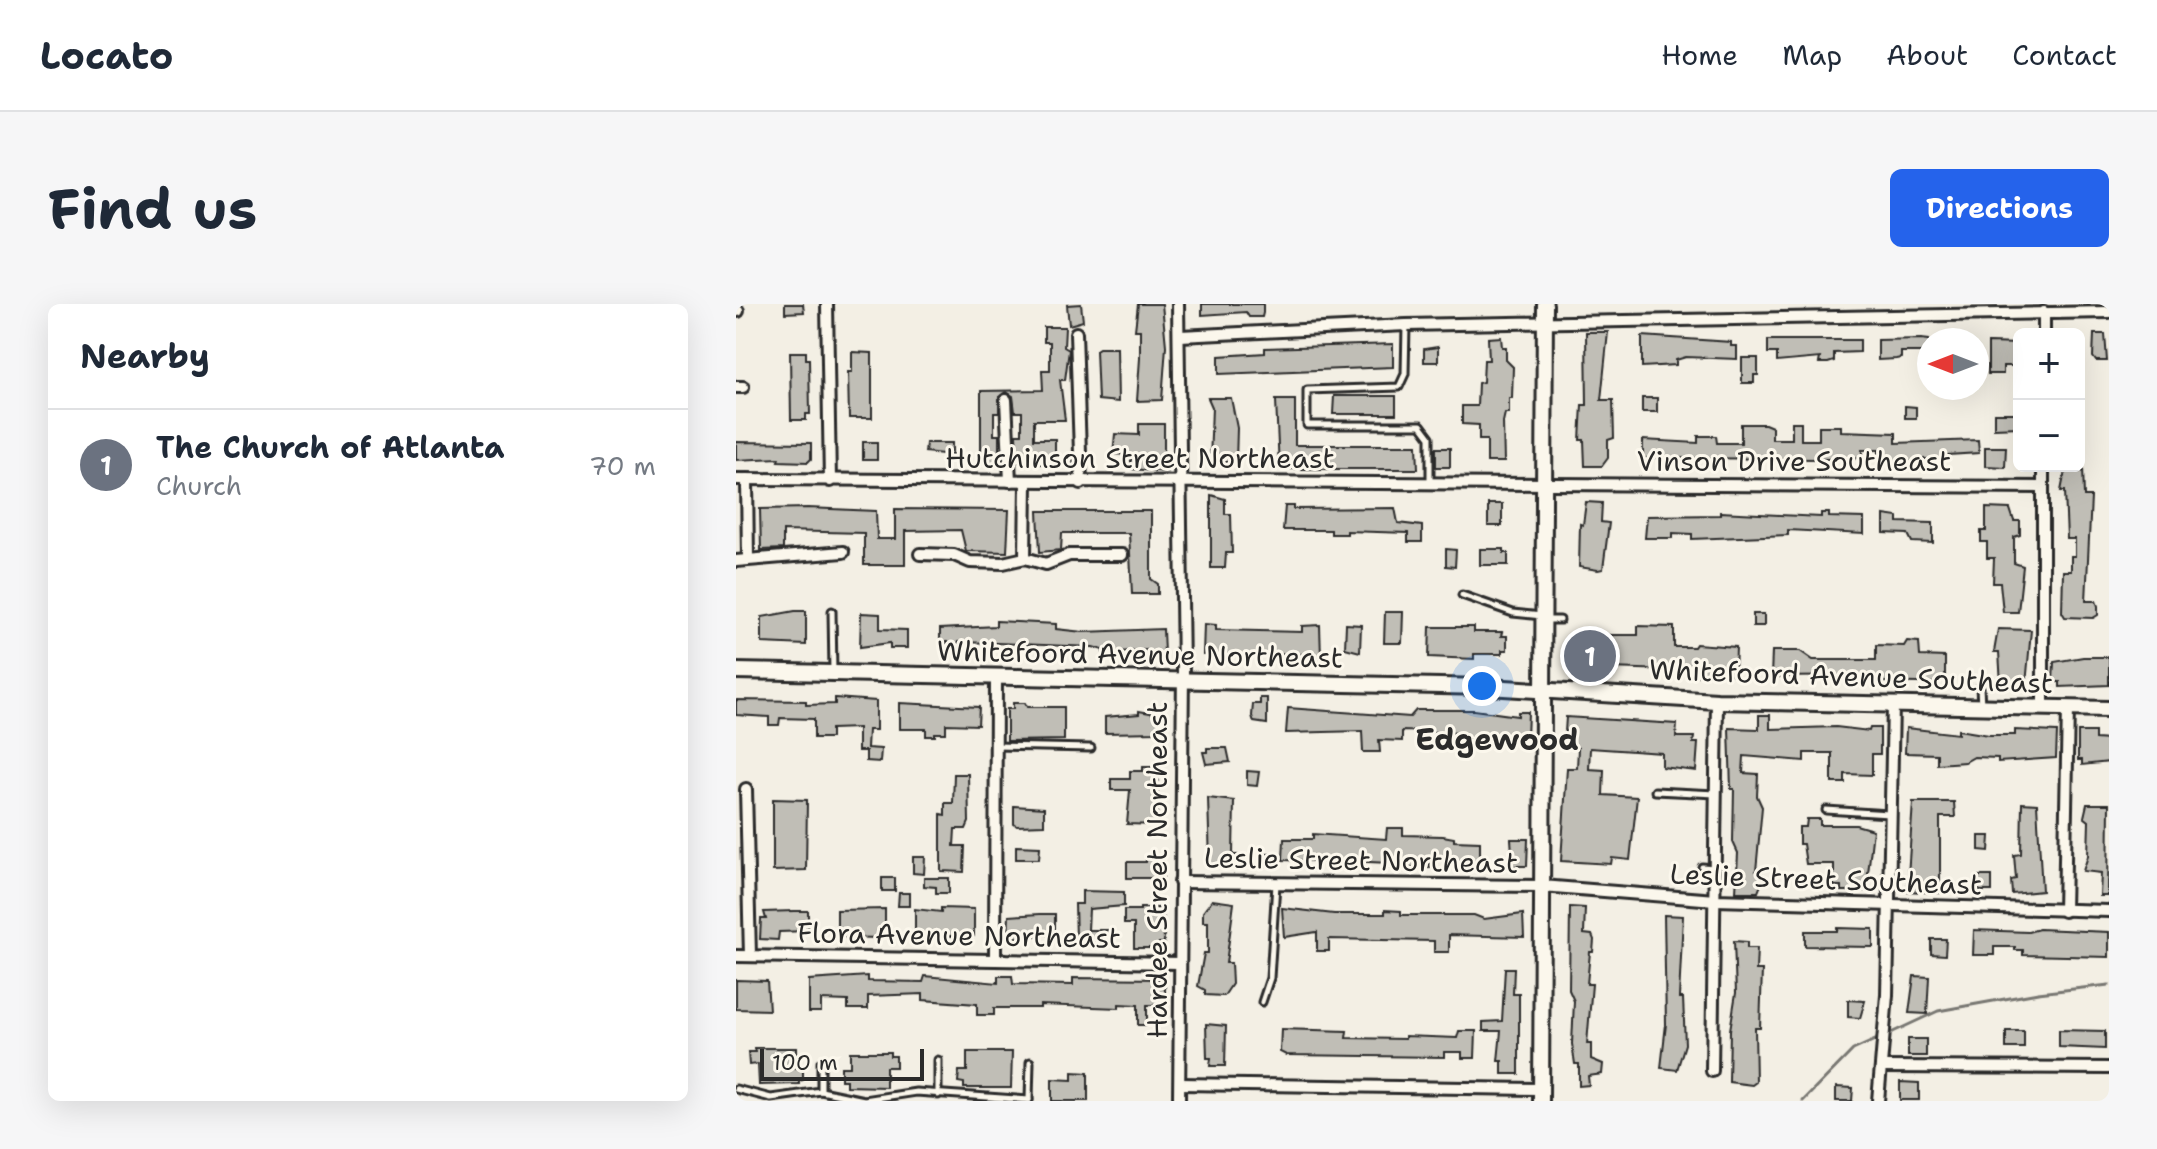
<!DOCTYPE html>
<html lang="en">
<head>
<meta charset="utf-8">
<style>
  :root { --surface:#fff; --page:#f6f6f7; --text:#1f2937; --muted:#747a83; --line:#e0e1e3; --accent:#2563eb }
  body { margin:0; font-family:"Shantell Sans",sans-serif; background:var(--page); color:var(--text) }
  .controls { position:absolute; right:24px; top:24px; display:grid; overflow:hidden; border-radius:12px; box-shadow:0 8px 32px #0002 }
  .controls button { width:72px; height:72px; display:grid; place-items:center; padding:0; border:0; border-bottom:2px solid var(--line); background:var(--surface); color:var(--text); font:40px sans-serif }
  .compass { position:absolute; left:1181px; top:24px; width:72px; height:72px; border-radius:50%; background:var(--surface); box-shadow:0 8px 32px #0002; rotate:270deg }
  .scale { position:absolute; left:24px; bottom:20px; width:164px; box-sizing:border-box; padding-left:8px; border:4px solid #2b2b2b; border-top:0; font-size:22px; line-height:28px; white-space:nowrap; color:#2b2b2b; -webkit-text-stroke:6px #fbf7ec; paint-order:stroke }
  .you { position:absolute; left:746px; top:382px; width:28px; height:28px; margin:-20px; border:6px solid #fff; border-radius:50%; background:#1a73e8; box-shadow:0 0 0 12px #1a73e833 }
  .badge { display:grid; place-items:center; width:52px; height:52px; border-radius:50%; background:var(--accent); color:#fff; font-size:26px; font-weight:700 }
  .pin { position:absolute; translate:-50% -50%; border:4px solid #fff; box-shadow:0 2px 8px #0006 }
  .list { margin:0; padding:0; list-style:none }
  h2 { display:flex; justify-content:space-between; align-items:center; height:104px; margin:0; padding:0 32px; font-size:34px }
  h2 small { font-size:26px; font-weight:400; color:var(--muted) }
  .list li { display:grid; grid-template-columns:52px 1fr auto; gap:24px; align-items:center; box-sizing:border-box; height:112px; padding:0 32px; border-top:2px solid var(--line) }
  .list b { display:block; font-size:30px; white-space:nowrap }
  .list p { margin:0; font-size:26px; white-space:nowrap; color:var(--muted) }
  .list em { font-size:26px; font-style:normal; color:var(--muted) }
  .map { position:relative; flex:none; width:1373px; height:797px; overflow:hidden; border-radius:12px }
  header { display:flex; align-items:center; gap:48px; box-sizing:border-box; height:112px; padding:0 40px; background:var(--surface); border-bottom:2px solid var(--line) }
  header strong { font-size:38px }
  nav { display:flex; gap:44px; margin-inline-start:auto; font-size:28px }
  .intro { display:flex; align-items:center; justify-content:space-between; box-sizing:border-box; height:192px; padding:0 48px }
  h1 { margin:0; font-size:56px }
  .button { padding:20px 36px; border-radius:12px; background:var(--accent); color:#fff; font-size:28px; font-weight:700 }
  main { display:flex; gap:48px; padding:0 48px }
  aside { flex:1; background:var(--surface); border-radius:12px; box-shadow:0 8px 32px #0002 }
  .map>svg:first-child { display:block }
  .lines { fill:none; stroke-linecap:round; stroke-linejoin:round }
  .stream { stroke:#787772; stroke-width:3 }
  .building { fill:#c0beb6; stroke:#2b2b2b; stroke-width:2 }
  .lane-casing { stroke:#2b2b2b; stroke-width:11 }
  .street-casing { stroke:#2b2b2b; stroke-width:16 }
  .secondary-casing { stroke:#2b2b2b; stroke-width:20 }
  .lane { stroke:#fbf7ec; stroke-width:5 }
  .street { stroke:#fbf7ec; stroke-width:10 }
  .secondary { stroke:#fbf7ec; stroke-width:14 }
  .labels { text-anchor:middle; stroke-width:6; stroke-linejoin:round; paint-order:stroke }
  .street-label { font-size:28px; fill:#2b2b2b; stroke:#fbf7ec }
  .neighbourhood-label { font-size:30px; font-weight:bold; fill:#2b2b2b; stroke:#fbf7ec }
</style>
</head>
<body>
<header>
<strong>Locato</strong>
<nav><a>Home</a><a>Map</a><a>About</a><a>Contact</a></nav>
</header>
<div class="intro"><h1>Find us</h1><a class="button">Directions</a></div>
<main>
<aside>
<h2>Nearby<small></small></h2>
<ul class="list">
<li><span class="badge" style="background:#6b7280">1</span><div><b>The Church of Atlanta</b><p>Church</p></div><em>70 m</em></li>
</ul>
</aside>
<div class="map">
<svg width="1373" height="797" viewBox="0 0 1373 797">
  <rect width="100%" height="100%" fill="#f3efe4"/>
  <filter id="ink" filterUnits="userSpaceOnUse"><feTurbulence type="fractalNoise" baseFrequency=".0125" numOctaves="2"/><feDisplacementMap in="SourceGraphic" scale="16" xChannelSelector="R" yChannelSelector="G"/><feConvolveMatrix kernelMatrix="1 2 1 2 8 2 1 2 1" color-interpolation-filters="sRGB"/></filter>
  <g filter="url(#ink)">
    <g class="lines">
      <g class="stream">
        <path d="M1157,728L1202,707L1302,689L1373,681"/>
        <path d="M1067,797L1117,746L1139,736"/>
      </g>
    </g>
    <g class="building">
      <path d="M49,0H67L68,8L49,9Z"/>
      <path d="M345,0L347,17L333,21L331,1Z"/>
      <path d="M402,0H426L430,42L426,96L401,97L404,54V26H399Z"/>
      <path d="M466,0H527V9L526,13H513L510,8L466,11Z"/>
      <path d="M308,23H329L328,43L333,46L329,76H324L329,116H298V135H319V161L281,158L280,130H286V108H279L277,92L270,88L263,93V109H258V131H263V159H245V87L307,86L306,66H314V38H308Z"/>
      <path d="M850,28H872L865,96H877L878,134L872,136V154L866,162H849L848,136H844L846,101H851Z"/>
      <path d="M1358,30H1369L1371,57H1360L1357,53Z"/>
      <path d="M906,32L995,38V42H1001V55L950,53L940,56V61L906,63Z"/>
      <path d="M765,33L766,43H770V56L777,63L776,94H773V109H769L767,118L768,158H751V136H743V121L726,120V102H741L742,79L747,78L748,56H753L752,34Z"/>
      <path d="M1185,35L1193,36V48H1165V54L1160,55L1142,56V36Z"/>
      <path d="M1032,36H1124V48L1098,49V57L1092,59H1083L1084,54L1041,58V49H1032Z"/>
      <path d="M1252,39L1283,40V62H1267V70H1252Z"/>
      <path d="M657,40V63L483,70V52L529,49V44Z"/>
      <path d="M702,43V58H688V45Z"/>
      <path d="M363,44H381L382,98L362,96L360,46Z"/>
      <path d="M54,48H70V55H73L74,110H70V116H55Z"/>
      <path d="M116,48L136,49V114H113L112,68H116Z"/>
      <path d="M1006,54H1022V71H1018V79H1006Z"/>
      <path d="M598,92H660V110H597Z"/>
      <path d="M472,94H495L501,124L500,158H474L476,103Z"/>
      <rect x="906" y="94" width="15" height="14"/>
      <path d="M540,96H559V141H681L682,165H543Z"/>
      <path d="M1169,102L1180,103V114H1169Z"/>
      <path d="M1258,109H1281L1283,123L1258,124Z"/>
      <path d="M1056,118H1065V136H1083V122H1105V127L1160,129V139L1242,136L1243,149L1212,151V155H1187V158L1143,155V146H1126V153L1093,155L907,154V136L962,139V132H980L981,139H1005V120H1029L1036,123V135H1056Z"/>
      <path d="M403,120H428V148L433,150L431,168L395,165V151L377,150L379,130L403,131Z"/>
      <path d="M0,138L75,139V155L72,158L42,157L43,154L0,156Z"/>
      <rect x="127" y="138" width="14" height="18"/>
      <path d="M190,139H216V151L189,148Z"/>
      <path d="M1249,143H1270L1269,163L1249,162Z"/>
      <rect x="700" y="144" width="14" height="19"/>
      <path d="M1330,162H1347L1348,193H1355L1350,297H1360L1362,302V311L1357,314L1329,313L1326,308L1327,267H1335V252H1339V235H1331L1329,187H1325Z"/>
      <path d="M475,191L489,195V210H495L496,249H490L489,264H475Z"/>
      <path d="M850,198L866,199L865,218L873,219L867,265L862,266L843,263L844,220L847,221Z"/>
      <rect x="752" y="200" width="14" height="22"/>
      <path d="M549,202H558V205L659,204L662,219L686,222V238H672V229L611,227V230H595V226H547Z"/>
      <path d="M72,204L140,207L141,235H159V205L273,206L271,248L230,247L225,226L169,227V261H128V229L47,227V245L25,246L24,205Z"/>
      <path d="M1250,204L1274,205L1278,217H1284V231L1278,233V259L1287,262L1282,308H1267L1264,279H1257L1258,254H1251V238H1245V227H1250Z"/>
      <path d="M302,207H415V275L422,280V290H396L393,229H326L325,246L304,248Z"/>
      <path d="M984,208L1085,213V209H1093V213L1128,214V230L1052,226V231L956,235V230L937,229V234H909L911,212L984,211Z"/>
      <path d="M1148,211L1162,213V218L1197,219V239L1176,238L1172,230L1148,229Z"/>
      <path d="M710,245L720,246L719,263L710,262Z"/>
      <path d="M744,245H768V249H772V261H744Z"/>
      <path d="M59,307H70V341L26,339V313Z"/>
      <path d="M649,308H667L666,339H648Z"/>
      <path d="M125,309L144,310V325L171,326V344H154V339L124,343Z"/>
      <rect x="1017" y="310" width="11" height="12"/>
      <path d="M260,317L320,320V325L347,328L427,325L428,350H411V346L367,349V346L357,343L260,339L222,338L221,344H211V338H204V325L260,322Z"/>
      <path d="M468,320L480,321V326L566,328V322L584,321L585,354L566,353V350L467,351Z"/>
      <path d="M610,320L625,321L624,348L609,344Z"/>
      <path d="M902,322L938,323V343H958L960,340L1000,343L999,370L953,372V368L932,366L845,363L846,331H902Z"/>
      <path d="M694,323H738V328H766L765,332H771V346H766V350H738V355L693,353Z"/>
      <path d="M1262,325L1295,326L1290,381L1265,380L1263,348H1258Z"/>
      <path d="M1171,337L1183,338L1184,352L1209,353V375H1203V379H1182L1139,378V372L1035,373L1036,347H1064L1077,356H1140V341L1168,342Z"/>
      <path d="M1347,353H1373V381L1324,383V378H1317L1318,358Z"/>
      <path d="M99,394L140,397V426H132L131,444L145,445L144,458L130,457V447H122V424L95,425V434H78V415L44,414L43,421H33V413L0,411V396L70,397V401L99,400Z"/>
      <path d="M524,394H531V420L518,418L516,412L517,400H524Z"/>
      <path d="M163,399L243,403L242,421L210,420V429H199V432H190V425H163Z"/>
      <path d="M277,399H289L291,403H328V436L271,437V405H277Z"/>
      <path d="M552,404L674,413L680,406H738L782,412V408H792L791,435H739L725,433V429L666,427V437L643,436L644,448H627L626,427L550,429Z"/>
      <path d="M403,407L425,411L422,428L369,429V413L403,410Z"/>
      <path d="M1023,411H1034V425L1100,423L1133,427L1134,424H1144V450H1136V471L1109,470V479H1096V449H1068V457L1008,452L1007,469L1022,470L1021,492L1026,503L1020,567H1026V578L1022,588H1000L1002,549L997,538L998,485H995L993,424L1023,425Z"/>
      <path d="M830,413L941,420L940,433H958L957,439H962L960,467L926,463V449L854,444L853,465L868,466L867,491L901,493L894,556L876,554L875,560L825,557L831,464H841L842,444L828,443Z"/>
      <path d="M1170,424L1222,430V426L1253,431H1279V426L1321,428L1320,454L1262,458V454L1238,453L1229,458L1201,460V450L1169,449Z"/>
      <path d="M1342,428H1359V435L1373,436V458L1346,461V456H1342Z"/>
      <path d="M471,444H491L494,458L470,460L467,448H471Z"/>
      <path d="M407,463H422L421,521L391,520L394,486H375V475H394V467H407Z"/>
      <path d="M511,467L523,468L521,482L511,481Z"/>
      <path d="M218,470H232L233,518L230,525H219L218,542H229L228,568L205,567V510L209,511V499H217Z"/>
      <path d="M472,494L498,497L497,551H501L500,562L474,560Z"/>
      <path d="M37,495L71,496L70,566L37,567Z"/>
      <path d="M1177,498H1218L1219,513H1204V589L1171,587Z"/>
      <path d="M1286,499L1301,500L1306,587L1276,590L1275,576L1280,575L1278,551L1285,550Z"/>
      <path d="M1351,500H1373L1372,592H1364L1365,569L1347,567L1352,552L1353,517L1348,513Z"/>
      <path d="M278,502L308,504V521L281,522L278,520Z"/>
      <path d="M1071,515H1084V521H1120L1137,526L1130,587H1105V582H1098V560H1070L1067,540H1063V523H1070Z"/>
      <path d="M651,524H667V531L707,532L718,534V537L744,538V557L694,556V564L654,563V559L611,557L607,562L583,557L547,556L548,535H577V530L650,535Z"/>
      <path d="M1243,532H1254L1253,547L1243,546Z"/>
      <path d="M775,535H792L791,562H777Z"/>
      <path d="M280,542L304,543L303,555H280Z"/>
      <path d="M525,550H536L535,562H524Z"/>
      <path d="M177,553H189L188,570L177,569Z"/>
      <path d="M410,554L427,558V574H391V558H410Z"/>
      <rect x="1243" y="572" width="13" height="15"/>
      <rect x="146" y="574" width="13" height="13"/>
      <path d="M188,574H213V589H200V583L188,582Z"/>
      <path d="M346,587L388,588V602L353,605L352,626H374V638L340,634L339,600H346Z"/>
      <path d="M163,589H173V602H162Z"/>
      <path d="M476,596L498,599L490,659H495L496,680L488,692L469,691V686L462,682L468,649H472V618H467V608Z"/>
      <path d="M834,603L849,604L848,630L856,631L858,636L857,648H854L851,680H856L851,740H855V755L867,760L866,770L852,772L853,781L843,782V760H839L836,740L838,697L833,686Z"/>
      <path d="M205,604L238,605V632H179V605L205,608Z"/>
      <path d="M404,604H427L428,639H423V644H398V620H388V606H404Z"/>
      <path d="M546,604L598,610H649V606L665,607V611H738L748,615L787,610L788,633L713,631V648H698V637L593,635V647H581V628L548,633Z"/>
      <path d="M149,605V630L145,634L101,633V606Z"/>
      <path d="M58,607H72V627L43,628L42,636L24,635L25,615H30L28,608Z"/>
      <path d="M304,610H319V630L272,634L273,612Z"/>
      <path d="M928,611L947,612L943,694H947L949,740L941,766L925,764L930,720Z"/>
      <path d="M1101,624L1137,625V643L1069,642V627H1101Z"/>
      <path d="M1303,625L1373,628V653L1287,651V646H1279V643H1258V651H1237L1238,626L1292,628Z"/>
      <path d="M1195,635H1210L1209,651L1195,650Z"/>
      <path d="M998,637L1011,638V644H1021L1020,666H1026L1024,724H1019L1020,778L1016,781L993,778L994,726L1000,689Z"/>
      <path d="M769,664H778L777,690H783V770H766V757H762L765,727H747V718L766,717Z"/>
      <path d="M132,672V677L187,678L189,672L262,679V672H276L277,680L337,681V674L429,675V701H411V721H402V701L383,700V704L304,701V704H258V711H241V700L187,696V690L132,692V705H112V697L85,696V708H73V676Z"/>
      <path d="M1178,672L1193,673L1191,710L1173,709Z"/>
      <path d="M0,676L31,677L33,706L0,705Z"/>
      <path d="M1112,696L1129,697L1124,714L1112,713Z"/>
      <path d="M470,720L490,722L489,762H474L475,754H471Z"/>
      <path d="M545,725L611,727L610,734L669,735V732L721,734L723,727H740L739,754H726V748H708V753L550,751L544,748Z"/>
      <path d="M1323,726L1369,727V745L1323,743Z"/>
      <rect x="1270" y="727" width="18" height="17"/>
      <rect x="1172" y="735" width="18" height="17"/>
      <path d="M18,744H60V764H67V776L63,777V780L23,781L22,760L13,761L12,748H19Z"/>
      <path d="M114,748H154V752H160V763H150V783L110,782V776H105V763H114Z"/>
      <path d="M231,748H276L275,784H228V779L222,778L223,767H231Z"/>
      <path d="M336,768L352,769V797H316V775L336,776Z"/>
      <path d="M1164,778L1183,779V796H1164Z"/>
      <path d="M1100,783L1117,784L1116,797H1100Z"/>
    </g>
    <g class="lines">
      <g class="lane-casing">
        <g id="lane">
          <path d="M670,22L669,70L663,83L571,86V121H685L694,133V179"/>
          <path d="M726,291L777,309L806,312"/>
          <path d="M96,307L97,369"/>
          <path d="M808,316H824"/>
          <path d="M1244,383L1245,402"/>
          <path d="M261,442L355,444"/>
          <path d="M919,487L980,490"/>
          <path d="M1090,506L1153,510"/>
          <path d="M966,563L979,564"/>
          <path d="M526,698L534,674L540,580"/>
          <path d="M202,756V791"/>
          <path d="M0,785L35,794L85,787L128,796L180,788L293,796"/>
          <path d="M85,787V758"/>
          <path d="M293,796L294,758"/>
        </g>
      </g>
      <g class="street-casing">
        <g id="street">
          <path d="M91,0L94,177"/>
          <path d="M442,0L447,367L443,797"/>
          <path d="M0,7H2"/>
          <path d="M340,29L345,179"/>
          <path d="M1308,30V8"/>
          <path d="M444,32L670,21L1373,8"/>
          <path d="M0,83H7"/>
          <path d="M270,96L274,177"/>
          <path d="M0,175L1307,183"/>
          <path d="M11,175L12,255"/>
          <path d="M184,250L218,251L234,258L267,259L289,254L310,260L333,251H386"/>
          <path d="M289,254L290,178"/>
          <path d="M0,257L107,248"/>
          <path d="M1307,404V162"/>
          <path d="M10,485L14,652"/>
          <path d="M444,578L806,582L979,596L1373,607"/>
          <path d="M1328,607L1332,404"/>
          <path d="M0,652L444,659"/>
          <path d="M259,654L260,373"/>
          <path d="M1145,763L1373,764"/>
          <path d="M976,767L981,397"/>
          <path d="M444,780L805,785"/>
          <path d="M1142,797L1151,691L1157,401"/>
        </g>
      </g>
      <g class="secondary-casing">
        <g id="secondary">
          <path d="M0,367L752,383L981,397L1373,405"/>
          <path d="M805,797L809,0"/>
        </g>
      </g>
      <use href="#lane" class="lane"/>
      <use href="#street" class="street"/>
      <use href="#secondary" class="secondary"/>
    </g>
  </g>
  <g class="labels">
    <g class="street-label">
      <text x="404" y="164">Hutchinson Street Northeast</text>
      <text x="1058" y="167">Vinson Drive Southeast</text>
      <text transform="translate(404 350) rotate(1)" y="10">Whitefoord Avenue Northeast</text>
      <text transform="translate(1115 372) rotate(2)" y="10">Whitefoord Avenue Southeast</text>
      <text transform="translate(625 556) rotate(1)" y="10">Leslie Street Northeast</text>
      <text transform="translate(421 566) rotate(-90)" y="10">Hardee Street Northeast</text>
      <text transform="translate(1090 575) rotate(2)" y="10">Leslie Street Southeast</text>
      <text transform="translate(223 631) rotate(1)" y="10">Flora Avenue Northeast</text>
    </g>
    <g class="neighbourhood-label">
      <text x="761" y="446">Edgewood</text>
    </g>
  </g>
</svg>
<div class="controls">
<button>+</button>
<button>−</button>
</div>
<svg class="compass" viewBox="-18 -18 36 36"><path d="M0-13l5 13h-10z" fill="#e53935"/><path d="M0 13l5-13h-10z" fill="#747a83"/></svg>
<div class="scale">100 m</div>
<div class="you"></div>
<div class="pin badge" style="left:854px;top:352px;background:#6b7280">1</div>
</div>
</main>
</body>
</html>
